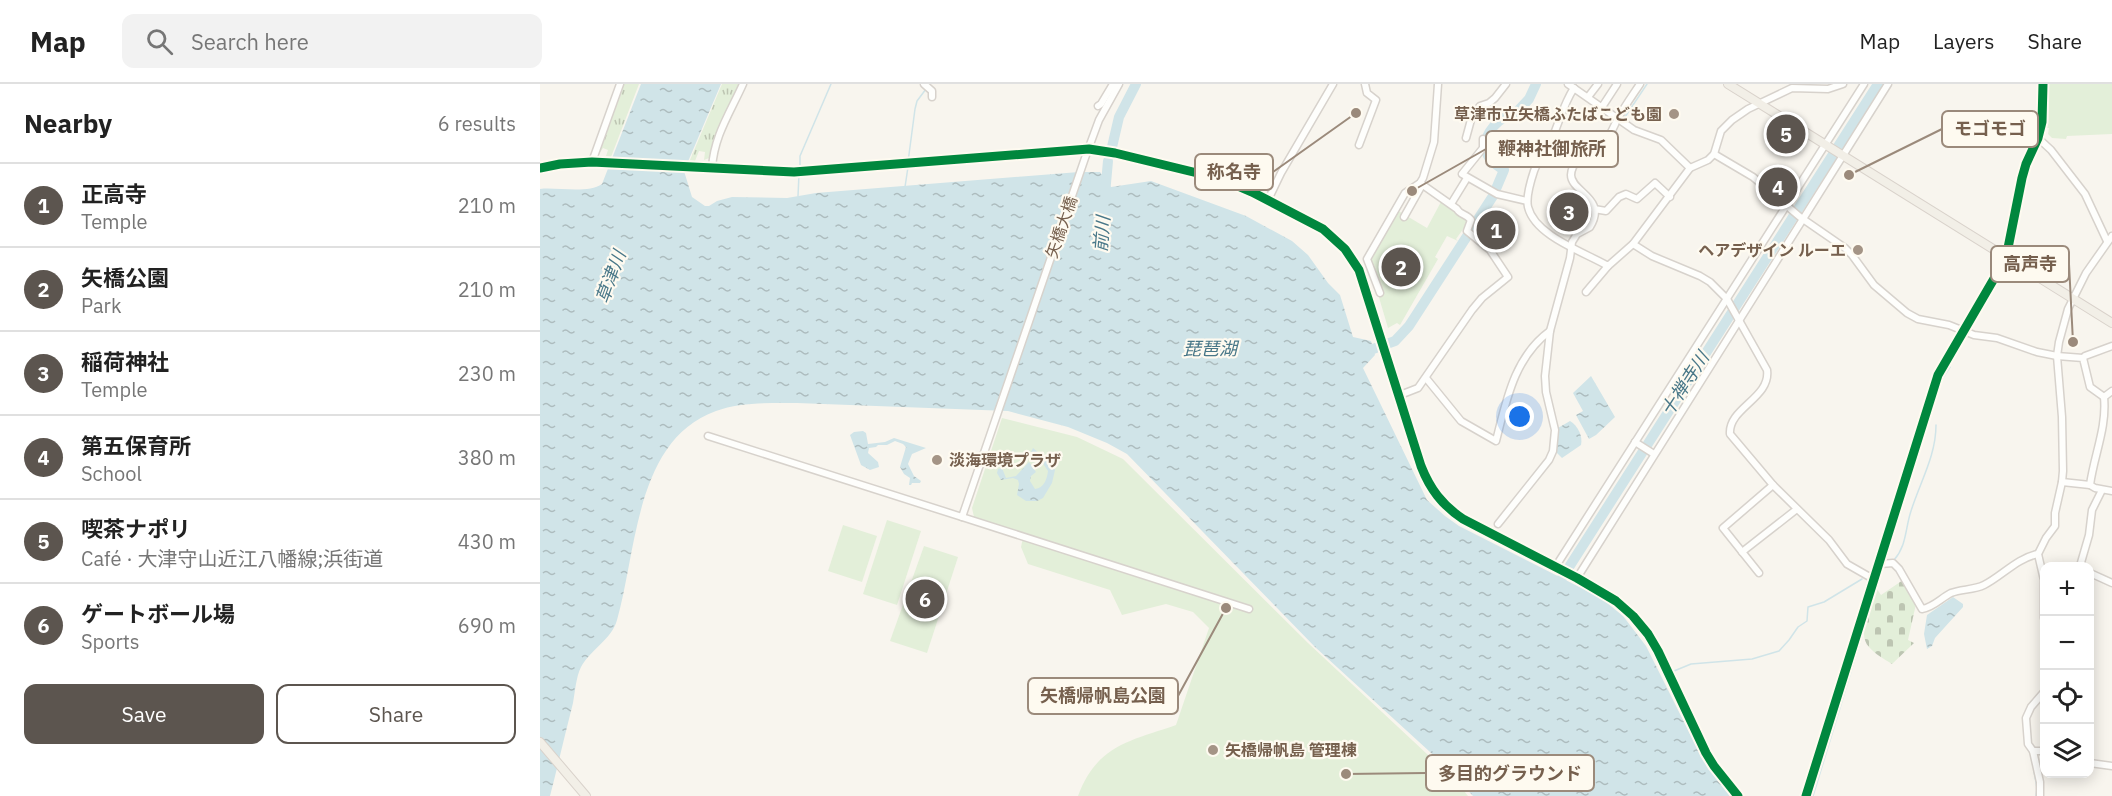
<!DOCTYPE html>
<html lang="en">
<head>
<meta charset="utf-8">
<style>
  :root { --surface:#fff; --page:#f2f2f2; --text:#222; --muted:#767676; --line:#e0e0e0; --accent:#5c554f }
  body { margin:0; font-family:"IBM Plex Sans","Noto Sans JP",sans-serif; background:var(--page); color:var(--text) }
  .controls { position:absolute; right:18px; bottom:18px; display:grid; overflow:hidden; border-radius:12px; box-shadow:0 3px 15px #0003 }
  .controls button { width:54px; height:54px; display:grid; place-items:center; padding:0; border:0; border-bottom:2px solid var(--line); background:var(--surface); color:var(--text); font:30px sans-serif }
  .you { position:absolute; left:980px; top:333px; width:21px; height:21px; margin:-15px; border:4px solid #fff; border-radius:50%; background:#1a73e8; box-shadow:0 0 0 9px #1a73e833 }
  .badge { display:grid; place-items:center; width:39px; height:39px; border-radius:50%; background:var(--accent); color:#fff; font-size:20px; font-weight:700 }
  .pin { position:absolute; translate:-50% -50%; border:3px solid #fff; box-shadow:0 2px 6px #0006 }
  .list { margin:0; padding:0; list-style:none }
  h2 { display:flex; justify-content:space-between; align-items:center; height:78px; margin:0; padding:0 24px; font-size:26px }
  h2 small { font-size:20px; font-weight:400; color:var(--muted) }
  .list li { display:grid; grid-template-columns:39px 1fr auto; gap:18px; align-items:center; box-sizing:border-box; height:84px; padding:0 24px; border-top:2px solid var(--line) }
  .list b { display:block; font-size:22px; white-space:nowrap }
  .list p { margin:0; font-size:20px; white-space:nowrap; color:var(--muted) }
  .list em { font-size:20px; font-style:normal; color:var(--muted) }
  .actions { display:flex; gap:12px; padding:18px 24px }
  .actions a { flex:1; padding:14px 0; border:2px solid var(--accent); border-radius:12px; text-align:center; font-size:21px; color:var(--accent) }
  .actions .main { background:var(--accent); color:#fff }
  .icon { flex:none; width:33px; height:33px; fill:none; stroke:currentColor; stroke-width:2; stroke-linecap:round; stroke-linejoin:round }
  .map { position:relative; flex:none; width:1572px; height:712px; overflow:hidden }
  header { display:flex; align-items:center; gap:36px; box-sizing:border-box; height:84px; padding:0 30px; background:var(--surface); border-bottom:2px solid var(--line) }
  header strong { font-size:28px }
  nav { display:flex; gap:33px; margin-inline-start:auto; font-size:21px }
  .search { width:420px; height:54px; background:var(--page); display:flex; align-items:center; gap:15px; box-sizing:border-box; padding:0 21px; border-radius:12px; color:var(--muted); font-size:22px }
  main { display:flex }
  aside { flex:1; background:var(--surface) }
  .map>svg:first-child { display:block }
  .grass { fill:url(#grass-tufts) }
  .cemetery { fill:url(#cemetery-stones) }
  .park { fill:#e3efd9 }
  .water { fill:url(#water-ripples) }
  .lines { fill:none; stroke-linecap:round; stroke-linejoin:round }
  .stream { stroke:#d0e4e8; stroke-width:1.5 }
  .river { stroke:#d0e4e8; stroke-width:10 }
  .minor-casing { stroke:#d7d2cc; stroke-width:9 }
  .major-casing { stroke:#d9d2cb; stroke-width:10 }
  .minor { stroke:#fefefc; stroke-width:6 }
  .major { stroke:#f2efe7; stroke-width:8 }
  .cycleway-casing { stroke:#fefaf0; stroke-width:13 }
  .cycleway { stroke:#00873e; stroke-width:9 }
  .poi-dot { fill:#a49486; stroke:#fefaf0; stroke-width:2 }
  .labels { text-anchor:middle; stroke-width:4.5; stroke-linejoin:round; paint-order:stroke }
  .poi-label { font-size:16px; font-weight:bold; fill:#76604e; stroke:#fefaf0; text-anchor:end }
  .street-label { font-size:16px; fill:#76604e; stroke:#fefaf0 }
  .water-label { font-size:18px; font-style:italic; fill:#487788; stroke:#fefaf0 }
  .leader { fill:none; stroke:#9b8a7b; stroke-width:2 }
  .callout-dot { fill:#9b8a7b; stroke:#fefaf0; stroke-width:2 }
  .callout { fill:#fefaf0; stroke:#9b8a7b; stroke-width:2 }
  .callout-label { font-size:18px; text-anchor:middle; font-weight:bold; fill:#76604e }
</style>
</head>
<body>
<header>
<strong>Map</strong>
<div class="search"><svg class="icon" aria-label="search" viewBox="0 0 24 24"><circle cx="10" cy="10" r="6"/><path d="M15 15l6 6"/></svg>Search here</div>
<nav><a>Map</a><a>Layers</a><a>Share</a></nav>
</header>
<main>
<aside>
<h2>Nearby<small>6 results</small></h2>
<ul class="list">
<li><span class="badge">1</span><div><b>正高寺</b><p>Temple</p></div><em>210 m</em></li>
<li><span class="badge">2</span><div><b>矢橋公園</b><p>Park</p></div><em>210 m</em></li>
<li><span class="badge">3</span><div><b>稲荷神社</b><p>Temple</p></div><em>230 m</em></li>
<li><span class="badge">4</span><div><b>第五保育所</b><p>School</p></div><em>380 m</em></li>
<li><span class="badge">5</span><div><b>喫茶ナポリ</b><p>Café · 大津守山近江八幡線;浜街道</p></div><em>430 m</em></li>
<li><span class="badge">6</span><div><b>ゲートボール場</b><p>Sports</p></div><em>690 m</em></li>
</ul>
<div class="actions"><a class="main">Save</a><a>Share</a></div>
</aside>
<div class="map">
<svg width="1572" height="712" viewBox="0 0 1572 712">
  <defs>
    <pattern id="grass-tufts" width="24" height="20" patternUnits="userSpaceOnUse" patternTransform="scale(1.5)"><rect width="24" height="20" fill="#e3efd9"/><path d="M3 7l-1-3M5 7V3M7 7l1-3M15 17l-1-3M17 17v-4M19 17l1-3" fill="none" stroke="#bdc5b2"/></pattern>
    <pattern id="cemetery-stones" width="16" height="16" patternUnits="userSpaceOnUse" patternTransform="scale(1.5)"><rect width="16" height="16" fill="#e3efd9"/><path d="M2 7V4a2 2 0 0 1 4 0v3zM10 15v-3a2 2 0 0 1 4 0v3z" fill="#bdc5b2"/></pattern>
    <pattern id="water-ripples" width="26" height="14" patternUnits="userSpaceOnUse" patternTransform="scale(1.5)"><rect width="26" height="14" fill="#d0e4e8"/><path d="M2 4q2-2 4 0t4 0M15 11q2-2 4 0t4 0" fill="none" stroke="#adbcbe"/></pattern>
  </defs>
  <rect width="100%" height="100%" fill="#f8f5ee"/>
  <g class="grass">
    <path d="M83,0H99L71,73L66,72L68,66L63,64L59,70L57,69Z"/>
    <path d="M182,0H199L173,58L169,74L164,76L165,68L159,67L155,77L150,76Z"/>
  </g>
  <path class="cemetery" d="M1363,496L1376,520L1368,556L1374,559L1352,580C1344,575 1335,570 1329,563C1316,549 1332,520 1337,505L1341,511Z"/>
  <g class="park">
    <path d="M1508,0H1572V50L1527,52L1526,55L1512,54L1508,50L1509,44H1507Z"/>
    <path d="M902,116L926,135V141L916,155L918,157L907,152L895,173L898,175L860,241L857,239L848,244L833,193L825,176L855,125L887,144Z"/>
    <path d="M462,334L537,353L583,375L768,559L917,698L928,712H538C557,661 590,657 636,641L669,544L653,528L626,520L582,531L570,506L488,480L481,463L484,449L434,433L432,424Z"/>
    <path d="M347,436L381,447L357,521L323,510Z"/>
    <path d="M303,441L337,452L322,498L288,487Z"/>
    <path d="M384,462L418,473L387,569L350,557Z"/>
  </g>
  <g class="water">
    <path d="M101,0H181L144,87L152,113L165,122H169L177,117L192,113L247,114L276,109L539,88H560L571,103L611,97L706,132L752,157L768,171L788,199L800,211L813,253L831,257L835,271L823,284L887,416L905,432L919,442L1061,514L1083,532L1106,562L1163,676L1190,712H933L901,678L775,563L587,370L567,359L528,343L468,327L257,319C231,319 201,318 176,327C95,356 97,467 77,536C72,555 50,566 41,583C36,593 35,608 33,619C25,650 18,681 10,712H0V105C17,103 48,110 62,100Z"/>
    <path d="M1051,292L1075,333L1056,351L1049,355L1036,331L1043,327L1033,309Z"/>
    <path d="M1030,337C1038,342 1043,352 1041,361L1022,374L1016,368L1018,344Z"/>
    <path d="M323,347L326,349L328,360L345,358L354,354L386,364L372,370L368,380L374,392L381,397L380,399H372L371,401H369L370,394L364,390L360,383L366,363L363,360L355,357L347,361H338L336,363L329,364L328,369L338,378L339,383L330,386L321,381L310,351L314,348Z"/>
    <path d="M493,364L512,380L515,386L512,399L503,414L497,417H486L477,411L479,400L478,396L473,394L461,396L457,389L458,385L462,384L466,394L476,392L489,378L496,388L491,392L490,397L495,405C504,404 507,395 508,387L502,378L490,370Z"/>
    <path d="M1413,513L1423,520V523L1395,554L1392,562L1387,565L1384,550L1387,531Z"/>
  </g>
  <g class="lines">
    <g class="stream">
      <path d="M1083,36L1107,0"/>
      <path d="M368,78L375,25L377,17L386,5"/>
      <path d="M260,86V72L291,0"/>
      <path d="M365,103L368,83"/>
      <path d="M258,112L259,90"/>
      <path d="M1422,242L1460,178"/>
      <path d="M1381,331L1394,291L1418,250"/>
      <path d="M1354,476C1367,461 1365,445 1371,427C1380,398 1396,372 1396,341"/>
      <path d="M1345,478L1399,300L1410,283"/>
      <path d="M1333,488L1378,340"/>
      <path d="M1134,587L1151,580L1212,575L1239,567L1249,556L1258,543L1267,537L1268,523L1284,518L1322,495"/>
      <path d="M1494,687L1497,704L1496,712"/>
      <path d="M1273,712L1343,483"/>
    </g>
    <g class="river">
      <path d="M572,63L579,33L596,0"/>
      <path d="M565,110L568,77"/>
      <path d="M833,265L855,257L869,242L953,112L964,86C956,81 947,75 946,65C943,50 960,31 974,31L989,15L996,0"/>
      <path d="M1015,505L1338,0"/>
    </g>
    <g class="minor-casing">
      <g id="minor">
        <path d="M384,0L392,7V13"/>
        <path d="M1028,0L1094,46L1121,56L1150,84"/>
        <path d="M1034,4C1022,22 1018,44 1008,63C1004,71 997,78 994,87C991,96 986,114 988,123C995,152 1044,168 1068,182L1093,160L1150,84L1168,76L1174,70L1181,47L1192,36L1208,25L1252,4L1288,5L1303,0"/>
        <path d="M1048,13L1058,0"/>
        <path d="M558,22L561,20L573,0"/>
        <path d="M1062,23L1077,0"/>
        <path d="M926,54L932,32L940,22L949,19L955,14L966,0"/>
        <path d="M1498,54L1511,66L1545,110L1567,157"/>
        <path d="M943,55V64L922,90L957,110L987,117"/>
        <path d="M819,61L836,16L827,9L825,0"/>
        <path d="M1174,70L1213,93L1260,133L1305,164L1312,171L1334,201L1367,229L1378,235L1409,241L1434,251L1457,254L1497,268L1517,272L1543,274L1550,303L1564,313"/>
        <path d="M52,78L80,0"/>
        <path d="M0,84L20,80L52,78L254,88L549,65L575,69L682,95L712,108L783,145L805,165L819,186L881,382C890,405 902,421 923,435L1037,494L1076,517L1093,532L1108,550L1118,567L1166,669L1174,682L1198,712"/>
        <path d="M172,84C174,52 190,29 203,0"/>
        <path d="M728,116L741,89L793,0"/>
        <path d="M911,120L927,94"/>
        <path d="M1054,125L1066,127L1079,113L1086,110L1097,115L1115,99L1130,113"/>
        <path d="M864,133L882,101"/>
        <path d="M1093,160L1112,172L1160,192L1170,198L1187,215L1227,286C1231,314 1188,324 1190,350L1233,401L1289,456L1307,480L1335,496"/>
        <path d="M1046,208L1068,182"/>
        <path d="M840,209L827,175L865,109L880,99L883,94L894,58L898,0"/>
        <path d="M1543,274L1545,272L1572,262"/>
        <path d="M886,294L921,337L956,357C966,318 974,273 1010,247"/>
        <path d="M860,311L878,304L932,226L942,214L968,193L950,166L927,147L931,136C927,130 920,131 917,125L880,99"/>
        <path d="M1564,313C1567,344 1554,371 1550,401L1555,404L1572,407"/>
        <path d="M1564,313L1572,307"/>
        <path d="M168,352L422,433L545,74L559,36L579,0"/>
        <path d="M1095,358L1114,370"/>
        <path d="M1522,398L1550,401"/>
        <path d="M422,433L709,525"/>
        <path d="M958,440L1009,376L1013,367L1015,346L1006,308L1005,292L1010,247L1030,174L1032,158L1037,150L1050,143C1068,114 1031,108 1031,91C1032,71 1056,68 1066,56C1071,50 1074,42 1077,36C1084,23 1092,12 1100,0"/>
        <path d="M1202,468L1257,425"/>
        <path d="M1340,480L1353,479L1359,485L1382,525C1394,523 1401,514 1411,509C1421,505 1434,506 1444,501C1462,492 1477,474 1498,470"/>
        <path d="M1016,482L1324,0"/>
        <path d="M1540,482L1549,451L1552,426L1562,406"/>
        <path d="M1219,489L1183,444L1233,401"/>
        <path d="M1550,489L1572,499"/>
        <path d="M1037,494L1348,0"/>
        <path d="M1504,534V496L1498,470L1506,454L1515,442V429L1522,398L1523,387L1522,333L1517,272L1519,258L1528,225L1546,189L1572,152"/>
        <path d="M1493,667H1504"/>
        <path d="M1550,679L1572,682"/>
        <path d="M1266,712L1398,291L1466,174L1482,94L1486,80L1498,54L1502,38L1503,0"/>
        <path d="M1500,712V698L1493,667L1488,660L1486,634L1491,623L1504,608"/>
      </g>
    </g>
    <g class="major-casing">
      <g id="major">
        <path d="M1188,0L1572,239"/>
        <path d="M0,658L46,712"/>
      </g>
    </g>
    <use href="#minor" class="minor"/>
    <use href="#major" class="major"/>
    <g class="cycleway-casing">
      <g id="cycleway">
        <path d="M0,84L20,80L52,78L254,88L549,65L575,69L682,95L712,108L783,145L805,165L819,186L881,382C890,405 902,421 923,435L1037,494L1076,517L1093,532L1108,550L1118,567L1166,669L1174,682L1198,712"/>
        <path d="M1266,712L1398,291L1466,174L1482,94L1486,80L1498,54L1502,38L1503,0"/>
      </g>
    </g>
    <use href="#cycleway" class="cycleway"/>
  </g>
  <g class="poi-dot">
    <circle cx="1134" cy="30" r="6"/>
    <circle cx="1318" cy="166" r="6"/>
    <circle cx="397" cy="376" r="6"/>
    <circle cx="673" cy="666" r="6"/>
  </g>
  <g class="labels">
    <g class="poi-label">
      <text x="1122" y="36">草津市立矢橋ふたばこども園</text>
      <text x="1306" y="172">ヘアデザイン ルーエ</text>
      <text x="409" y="382" text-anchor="start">淡海環境プラザ</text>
      <text x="685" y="672" text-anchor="start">矢橋帰帆島 管理棟</text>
    </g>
    <g class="street-label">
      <text transform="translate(521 143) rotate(-71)" y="6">矢橋大橋</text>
    </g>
    <g class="water-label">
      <text transform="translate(562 150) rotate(-85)" y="6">前川</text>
      <text transform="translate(71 193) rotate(-70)" y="6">草津川</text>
      <text x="670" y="271">琵琶湖</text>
      <text transform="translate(1145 300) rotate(-57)" y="6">十禅寺川</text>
    </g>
  </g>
  <path class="leader" d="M1309 91L1402 45M872 107L946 65M816 29L733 88M1533 258L1529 180M686 524L638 612M806 690L886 689"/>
  <g class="callout-dot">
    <circle cx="1309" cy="91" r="6"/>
    <circle cx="872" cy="107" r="6"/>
    <circle cx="816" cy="29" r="6"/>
    <circle cx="1533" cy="258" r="6"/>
    <circle cx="686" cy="524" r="6"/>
    <circle cx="806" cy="690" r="6"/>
  </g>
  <g class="callout">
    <rect x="1402" y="27" width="96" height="36" rx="6"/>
    <rect x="946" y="47" width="132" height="36" rx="6"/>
    <rect x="655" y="70" width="78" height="36" rx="6"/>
    <rect x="1451" y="162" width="78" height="36" rx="6"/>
    <rect x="488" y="594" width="150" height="36" rx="6"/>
    <rect x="886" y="671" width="168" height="36" rx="6"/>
  </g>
  <g class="callout-label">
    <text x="1450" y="51">モゴモゴ</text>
    <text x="1012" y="71">鞭神社御旅所</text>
    <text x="694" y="94">称名寺</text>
    <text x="1490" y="186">高声寺</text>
    <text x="563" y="618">矢橋帰帆島公園</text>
    <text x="970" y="696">多目的グラウンド</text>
  </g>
</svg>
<div class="controls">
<button>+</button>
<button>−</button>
<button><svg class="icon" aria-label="locate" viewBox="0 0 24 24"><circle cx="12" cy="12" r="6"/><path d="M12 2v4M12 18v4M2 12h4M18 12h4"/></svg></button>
<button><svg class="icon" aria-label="layers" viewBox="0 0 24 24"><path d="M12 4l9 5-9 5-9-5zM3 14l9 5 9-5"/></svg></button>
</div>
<div class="you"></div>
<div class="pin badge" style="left:956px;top:146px">1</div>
<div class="pin badge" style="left:861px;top:183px">2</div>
<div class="pin badge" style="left:1029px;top:128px">3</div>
<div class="pin badge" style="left:1238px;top:103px">4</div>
<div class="pin badge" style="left:1246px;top:50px">5</div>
<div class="pin badge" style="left:385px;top:515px">6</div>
</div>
</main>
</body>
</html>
